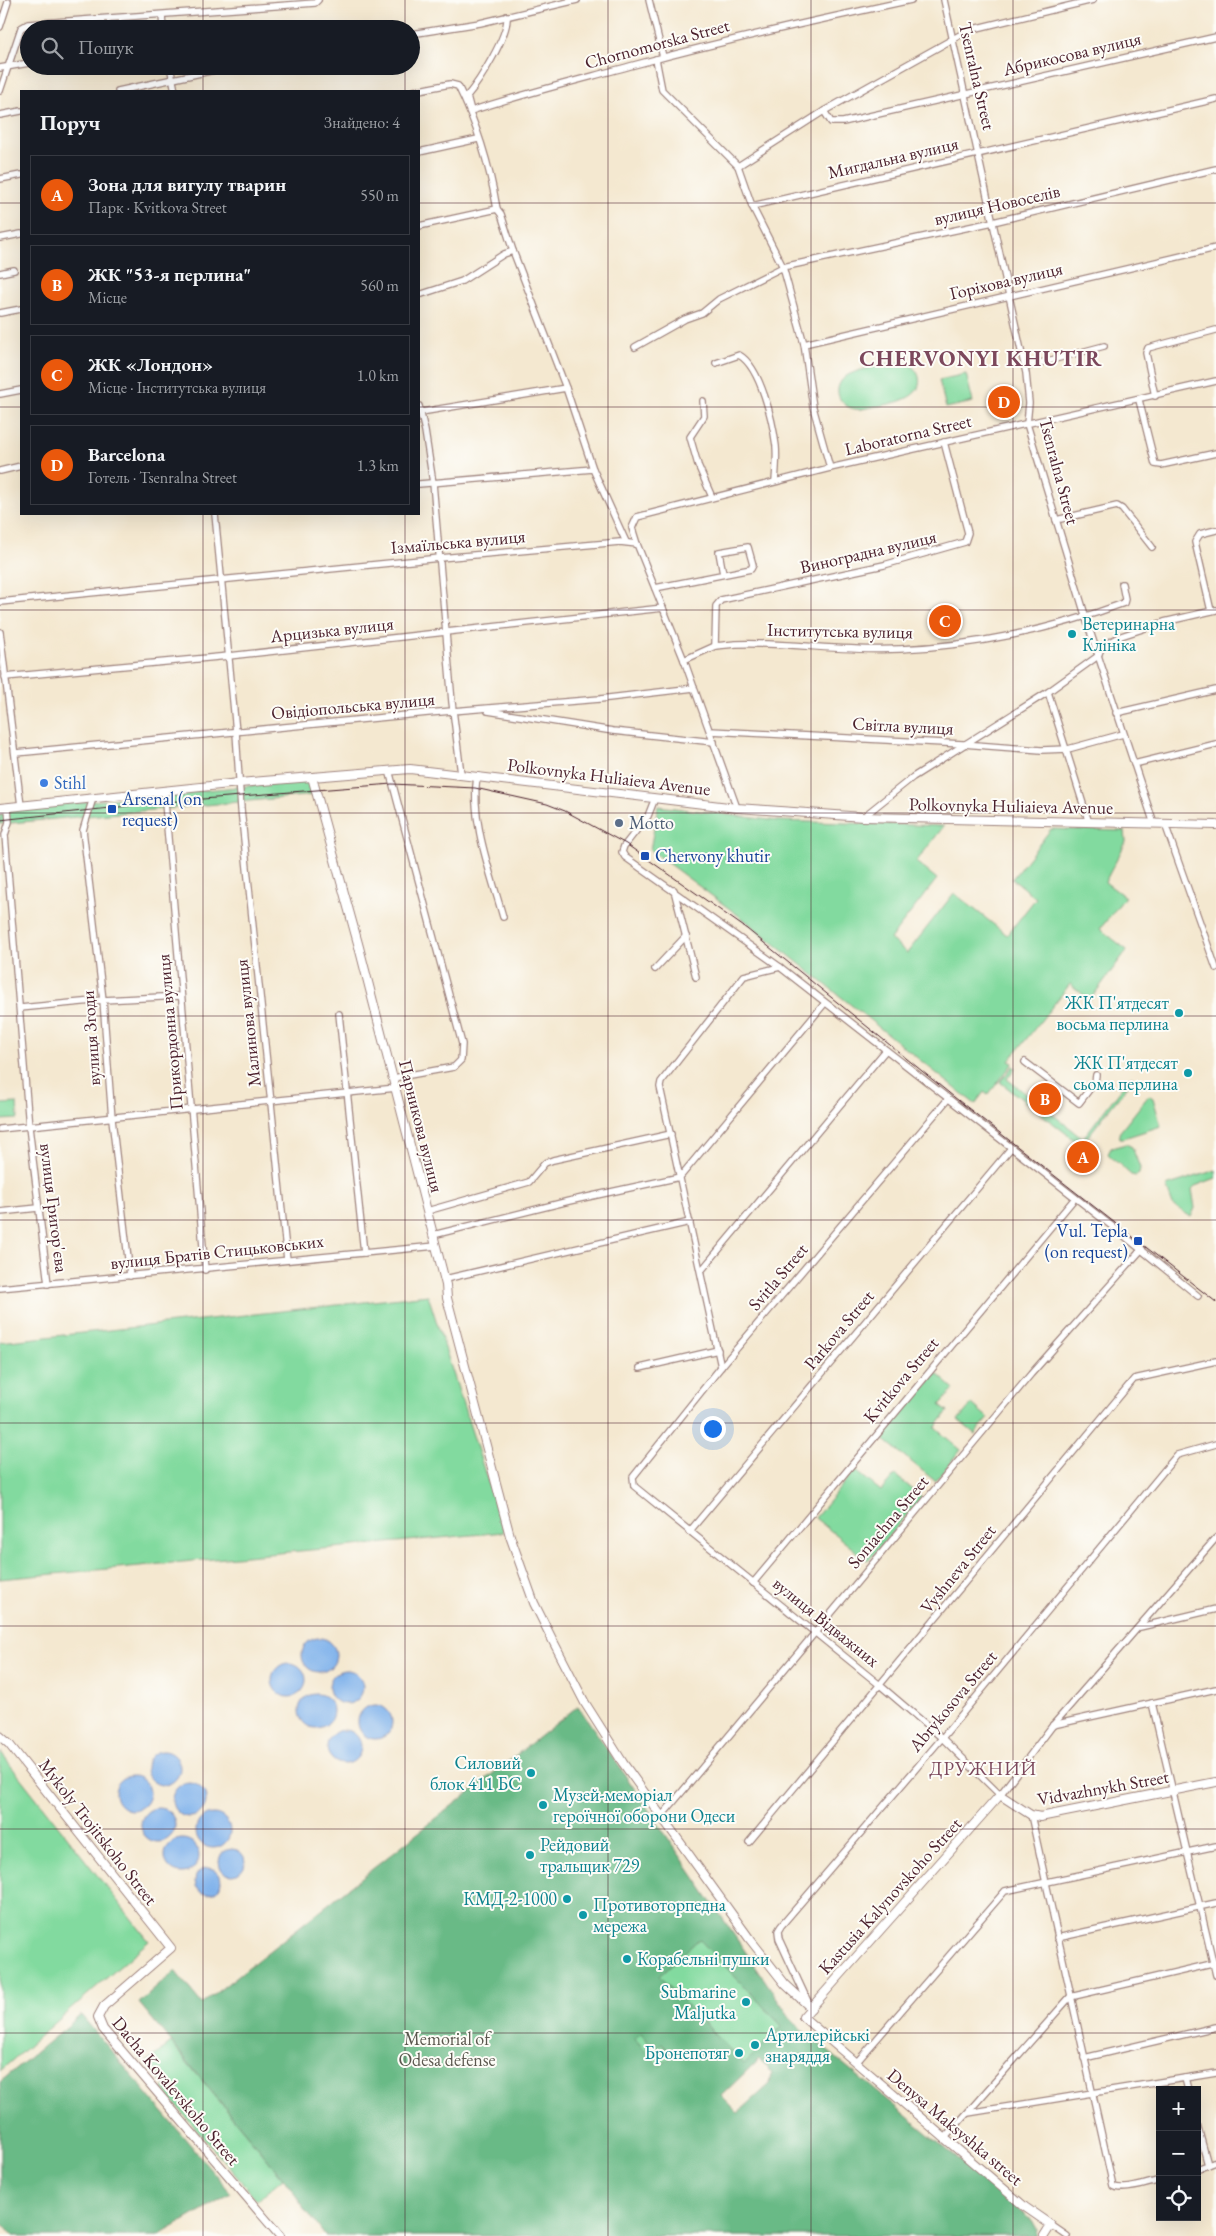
<!DOCTYPE html>
<html lang="uk">
<head>
<meta charset="utf-8">
<style>
  :root { --surface:#171b24; --page:#20242c; --text:#f1f3f6; --muted:#9ea1a6; --line:#363941; --accent:#ea580c }
  body { margin:0; font-family:"EB Garamond",serif; background:var(--page); color:var(--text) }
  .controls { position:absolute; right:15px; bottom:15px; display:grid; overflow:hidden; border-radius:0px; box-shadow:0 5px 20px #0002 }
  .controls button { width:45px; height:45px; display:grid; place-items:center; padding:0; border:0; border-bottom:1px solid var(--line); background:var(--surface); color:var(--text); font:25px sans-serif }
  .you { position:absolute; left:712px; top:1428px; width:18px; height:18px; margin:-12px; border:4px solid #fff; border-radius:50%; background:#1a73e8; box-shadow:0 0 0 8px #1a73e833 }
  .badge { display:grid; place-items:center; width:32px; height:32px; border-radius:50%; background:var(--accent); color:#fff; font-size:16px; font-weight:700 }
  .pin { position:absolute; translate:-50% -50%; border:2px solid #fff; box-shadow:0 1px 5px #0006 }
  .list { margin:0; padding:0; list-style:none }
  h2 { display:flex; justify-content:space-between; align-items:center; height:65px; margin:0; padding:0 20px; font-size:21px }
  h2 small { font-size:16px; font-weight:400; color:var(--muted) }
  .list li { display:grid; grid-template-columns:32px 1fr auto; gap:15px; align-items:center; box-sizing:border-box; height:80px; margin:0 10px 10px; padding:0 10px; border:1px solid var(--line); border-radius:0px }
  .list b { display:block; font-size:19px; white-space:nowrap }
  .list p { margin:0; font-size:16px; white-space:nowrap; color:var(--muted) }
  .list em { font-size:16px; font-style:normal; color:var(--muted) }
  .icon { flex:none; width:28px; height:28px; fill:none; stroke:currentColor; stroke-width:2; stroke-linecap:round; stroke-linejoin:round }
  .map { position:relative; flex:none; width:1216px; height:2236px; overflow:hidden }
  .search { position:absolute; background:var(--surface); box-shadow:0 5px 20px #0002; left:20px; top:20px; width:400px; height:55px; display:flex; align-items:center; gap:12px; box-sizing:border-box; padding:0 18px; border-radius:28px; color:var(--muted); font-size:19px }
  .panel { position:absolute; background:var(--surface); box-shadow:0 5px 20px #0002; left:20px; top:90px; width:400px; height:425px; border-radius:0px }
  .map>svg:first-child { display:block }
  .green { fill:#82da9f; stroke:#667c65 }
  .forest { fill:#69ba86; stroke:#5a6c58; fill-rule:evenodd }
  .water { fill:#7eb1eb; stroke:#64688b }
  .lines { fill:none; stroke-linecap:round; stroke-linejoin:round }
  .street-casing { stroke:#9f847e; stroke-width:8 }
  .secondary-casing { stroke:#9f847e; stroke-width:10 }
  .street { stroke:#fff; stroke-width:5.5 }
  .secondary { stroke:#fff; stroke-width:8 }
  .tram { stroke:#4a1f2b; stroke-width:1 }
  .grid { fill:none; stroke:#4a1f2b; stroke-width:1; stroke-opacity:0.55 }
  .culture-dot { fill:#0f9aa8; stroke:#fdfcf7; stroke-width:2 }
  .shop-dot { fill:#3f7fe0; stroke:#fdfcf7; stroke-width:2 }
  .transit-dot { fill:#1a4fb4; stroke:#fdfcf7; stroke-width:2 }
  .service-dot { fill:#5c6f8a; stroke:#fdfcf7; stroke-width:2 }
  .labels { text-anchor:middle; stroke-width:4; stroke-linejoin:round; paint-order:stroke }
  .street-label { font-size:18px; fill:#4a1f2b; stroke:#fdfcf7 }
  .culture-label { font-size:18px; fill:#0d838f; stroke:#fdfcf7; text-anchor:start }
  .shop-label { font-size:18px; fill:#366cbe; stroke:#fdfcf7; text-anchor:start }
  .transit-label { font-size:18px; fill:#164399; stroke:#fdfcf7; text-anchor:start }
  .service-label { font-size:18px; fill:#4e5e75; stroke:#fdfcf7; text-anchor:start }
  .park-label { font-size:18px; fill:#5b574e; stroke:#fdfcf7 }
  .neighbourhood-label { font-size:19px; letter-spacing:1px; fill:#7c485c; stroke:#fdfcf7 }
  .district-label { font-size:22px; font-weight:bold; letter-spacing:1px; fill:#7c485c; stroke:#fdfcf7 }
</style>
</head>
<body>
<div class="map">
<svg width="1216" height="2236" viewBox="0 0 1216 2236">
  <rect width="100%" height="100%" fill="#fdfcf7"/>
  <filter id="ink" filterUnits="userSpaceOnUse"><feTurbulence type="fractalNoise" baseFrequency=".02" numOctaves="2"/><feDisplacementMap in="SourceGraphic" scale="10" xChannelSelector="R" yChannelSelector="G"/><feConvolveMatrix kernelMatrix="1 2 1 2 8 2 1 2 1" color-interpolation-filters="sRGB"/></filter>
  <filter id="wash" filterUnits="userSpaceOnUse"><feTurbulence type="fractalNoise" baseFrequency=".0096" numOctaves="4" result="noise"/><feDisplacementMap in="SourceGraphic" scale="20" xChannelSelector="R" yChannelSelector="G"/><feGaussianBlur stdDeviation="1.12" result="paint"/><feColorMatrix in="noise" values="0 0 0 0 0 0 0 0 0 0 0 0 0 0 0 0 0 1.4 0 .05"/><feComposite in="paint" operator="in"/></filter>
  <g filter="url(#wash)">
    <rect width="100%" height="100%" fill="#f4e8d0"/>
    <g class="green">
      <path d="M903,362C910,364 917,369 919,377C925,403 879,405 862,409C844,412 829,392 844,378C851,370 892,362 903,362Z"/>
      <path d="M966,374L973,402L946,408L939,380Z"/>
      <path d="M310,780L314,795L0,824V810Z"/>
      <path d="M658,806L778,821L944,826L916,862L937,879L890,939L907,953L954,893L1007,935L1036,898L1012,879L1051,829L1125,831L1126,842L1105,882L1125,897L1100,929L1127,950L1090,1000L1070,984L1009,1061L1013,1063L988,1095L984,1092L975,1104L746,921L650,850Z"/>
      <path d="M1013,1066L1015,1068L1007,1079L1083,1138L1131,1076L1134,1078L1081,1145L1000,1082Z"/>
      <path d="M1149,1095L1153,1098L1161,1126L1124,1138H1120L1119,1133Z"/>
      <path d="M17,1103L18,1119L0,1120V1104Z"/>
      <path d="M1126,1144L1132,1147L1140,1168L1139,1174L1136,1176L1131,1175L1108,1154L1111,1148Z"/>
      <path d="M1216,1170V1178L1195,1186L1192,1189L1195,1208L1191,1217L1173,1205L1166,1186Z"/>
      <path d="M428,1295L504,1532L0,1579V1342Z"/>
      <path d="M936,1373L954,1389L940,1405L948,1411L935,1428L961,1450L935,1481L882,1438Z"/>
      <path d="M972,1404L988,1418L975,1434L958,1420Z"/>
      <path d="M855,1470L881,1491L895,1475L922,1497L868,1561L815,1518Z"/>
      <path d="M0,1752L149,1941L0,2071Z"/>
      <path d="M699,1938L783,2026L744,2064L659,1976Z"/>
      <path d="M641,2033L655,2048L662,2043L673,2055L660,2067L635,2039Z"/>
      <path d="M171,2043L283,2178L257,2200L162,2089L166,2085L146,2063Z"/>
    </g>
    <g class="forest">
      <path d="M578,1706L794,2023L1032,2220L1037,2229L1036,2236H325L283,2178L139,2003L175,1971L202,2004ZM699,1939L782,2026L744,2064L659,1976ZM641,2033L655,2049L662,2043L673,2055L660,2066L635,2039ZM759,2059L769,2068L768,2069L772,2074L770,2084L738,2113L721,2096Z"/>
      <path d="M81,2015L231,2193L158,2236H13L0,2221V2082Z"/>
    </g>
    <g class="water">
      <circle cx="319" cy="1655" r="17"/>
      <circle cx="289" cy="1680" r="17"/>
      <circle cx="346" cy="1687" r="17"/>
      <circle cx="316" cy="1711" r="17"/>
      <circle cx="375" cy="1722" r="17"/>
      <circle cx="344" cy="1747" r="17"/>
      <circle cx="163" cy="1768" r="17"/>
      <circle cx="132" cy="1793" r="17"/>
      <circle cx="189" cy="1800" r="17"/>
      <circle cx="158" cy="1825" r="17"/>
      <circle cx="213" cy="1831" r="17"/>
      <circle cx="182" cy="1856" r="17"/>
      <circle cx="232" cy="1862" r="13"/>
      <circle cx="208" cy="1881" r="13"/>
    </g>
  </g>
  <g filter="url(#ink)">
    <g class="lines">
      <g class="street-casing">
        <g id="street">
          <path d="M649,0L663,57"/>
          <path d="M944,0L1026,373L1029,403L1027,424L1089,628L1154,824"/>
          <path d="M162,15L163,29"/>
          <path d="M507,16C509,35 479,82 467,96L471,111C525,93 579,80 634,65C726,40 818,20 911,0"/>
          <path d="M0,27L8,2"/>
          <path d="M411,34L480,23L577,0"/>
          <path d="M656,59L662,90L738,166L752,206L783,267L804,344L813,407L830,468"/>
          <path d="M170,66L175,91"/>
          <path d="M0,68L29,63"/>
          <path d="M0,91L21,28L28,24L315,3L318,0"/>
          <path d="M118,91L233,66"/>
          <path d="M414,91L450,84L458,86C477,124 490,168 497,209"/>
          <path d="M824,111L831,122H843L1216,37"/>
          <path d="M0,115L21,111"/>
          <path d="M419,152L478,139"/>
          <path d="M738,166L824,111L969,30L1093,0"/>
          <path d="M0,179L21,175"/>
          <path d="M752,206L1216,99"/>
          <path d="M419,226L497,209L501,214L513,251L566,388"/>
          <path d="M0,238L21,234"/>
          <path d="M0,273L14,270"/>
          <path d="M419,295L462,281L504,254L513,251"/>
          <path d="M0,313L21,309"/>
          <path d="M804,344L1216,248"/>
          <path d="M635,347L685,319L702,313L719,299L783,267L993,222L1216,169"/>
          <path d="M716,363L739,355C761,367 773,423 776,446C777,458 776,470 775,481"/>
          <path d="M1025,367L1104,346"/>
          <path d="M0,394L21,390"/>
          <path d="M1155,396L1146,353L1148,348L1216,330"/>
          <path d="M1139,400L1155,464L1161,465L1216,453"/>
          <path d="M703,401L704,416L690,437L698,465L712,497"/>
          <path d="M419,406L425,431L433,483L452,702L461,774"/>
          <path d="M421,412L566,388L593,469"/>
          <path d="M0,471L21,466"/>
          <path d="M419,484L593,469L626,542"/>
          <path d="M215,514L236,732L241,809L287,1260"/>
          <path d="M1056,520L1117,506L1122,509L1152,547"/>
          <path d="M655,588L751,569L753,565L748,547L719,552L723,574"/>
          <path d="M0,602L440,558L620,542L637,544"/>
          <path d="M1211,611L1195,542L1200,534L1216,530"/>
          <path d="M0,632L21,806"/>
          <path d="M715,646L716,606L721,600L884,565L965,542L968,533L944,442"/>
          <path d="M684,660L715,646L736,644C790,642 845,652 900,649C974,646 1055,629 1124,603L1125,599L1122,584"/>
          <path d="M5,677L229,656L663,608"/>
          <path d="M1048,692L1089,823"/>
          <path d="M488,711L613,731L714,742"/>
          <path d="M1116,713L1216,690"/>
          <path d="M710,731L963,744L1041,750L1068,749L1123,734"/>
          <path d="M16,753L428,713L600,699L694,688"/>
          <path d="M1134,764L1216,744"/>
          <path d="M389,770L462,1044L461,1060L454,1067L393,1078"/>
          <path d="M477,776C470,820 491,874 503,917"/>
          <path d="M164,791L205,1270"/>
          <path d="M93,798L83,830L103,1000L112,1119L130,1276"/>
          <path d="M655,798L648,816L624,846L622,852L625,857L780,967L1127,1238L1198,1296"/>
          <path d="M8,807L9,822L5,835L29,1127L48,1284"/>
          <path d="M737,808L684,660L637,544L632,528L637,517L830,468L1216,381"/>
          <path d="M863,817L913,777L1048,692L1098,656L1102,646L1121,636L1164,622L1216,610"/>
          <path d="M1165,824L1216,968"/>
          <path d="M674,890L696,977"/>
          <path d="M655,969L686,936"/>
          <path d="M20,1008L103,1000L181,996"/>
          <path d="M339,1014L364,1253"/>
          <path d="M1025,1062L1079,1103L1095,1082L1096,1075"/>
          <path d="M948,1099L721,1367L633,1477L634,1486L881,1686L942,1738L1000,1795L1053,1725L1216,1538"/>
          <path d="M0,1129L396,1088"/>
          <path d="M427,1211L529,1182L545,1163L553,1160L671,1134"/>
          <path d="M0,1212L38,1208"/>
          <path d="M433,1235L569,1201L680,1177L825,1003"/>
          <path d="M701,1271L886,1050"/>
          <path d="M445,1279L690,1222"/>
          <path d="M0,1288L436,1246"/>
          <path d="M721,1367L660,1087L661,1082L744,976L780,967"/>
          <path d="M640,1368L718,1350"/>
          <path d="M689,1532L1011,1148"/>
          <path d="M753,1583L1075,1198"/>
          <path d="M1140,1627L1216,1609"/>
          <path d="M1152,1703L1216,1975"/>
          <path d="M1053,1725L1216,1689"/>
          <path d="M1031,1815L1113,2186C1121,2192 1150,2183 1160,2180"/>
          <path d="M661,1817L1031,1374L1142,1249"/>
          <path d="M749,1842L1134,1379L1216,1361"/>
          <path d="M1057,1938L1216,1903"/>
          <path d="M809,2004L779,1939L778,1931L781,1926L942,1738L1177,1455L1216,1444"/>
          <path d="M1084,2058L1216,2027"/>
          <path d="M856,2063L1005,1891L1216,1846"/>
          <path d="M1185,2078L1188,2090"/>
          <path d="M968,2113L1216,2073"/>
          <path d="M1197,2124L1208,2165"/>
          <path d="M945,2138L1070,1997L1216,1963"/>
          <path d="M1197,2169L1216,2162"/>
          <path d="M1051,2225L1067,2236"/>
        </g>
      </g>
      <g class="secondary-casing">
        <g id="secondary">
          <path d="M312,777L359,947L446,1285L447,1298L510,1536L534,1603L553,1641L585,1703L623,1763L749,1938L785,1984L811,2008"/>
          <path d="M0,808L239,783L410,769L737,808L863,817L1216,825"/>
          <path d="M0,1736L9,1744L171,1948L104,2006L98,2017L103,2029L280,2236"/>
          <path d="M1044,2236L1051,2225L1025,2207L803,2017L1000,1795L1031,1815L1040,1817L1216,1782"/>
        </g>
      </g>
      <use href="#street" class="street"/>
      <use href="#secondary" class="secondary"/>
      <path class="tram" d="M0,820L165,802L392,784L475,788L547,804L565,811L626,844L747,929L954,1097L1216,1302"/>
    </g>
  </g>
  <path class="grid" d="M203,0V29M405,0V29M608,0V2236M811,0V2236M1013,0V2236M203,66V91M405,66V91M0,203H21M419,203H1216M0,407H21M419,407H1216M203,514V2236M405,514V2236M0,610H1216M0,813H1216M0,1016H1216M0,1220H1216M0,1423H1216M0,1626H1216M0,1829H1216M0,2033H1216"/>
  <g class="culture-dot">
    <circle cx="1072" cy="634" r="5"/>
    <circle cx="1179" cy="1013" r="5"/>
    <circle cx="1188" cy="1073" r="5"/>
    <circle cx="531" cy="1773" r="5"/>
    <circle cx="543" cy="1805" r="5"/>
    <circle cx="530" cy="1855" r="5"/>
    <circle cx="567" cy="1899" r="5"/>
    <circle cx="583" cy="1915" r="5"/>
    <circle cx="627" cy="1959" r="5"/>
    <circle cx="746" cy="2002" r="5"/>
    <circle cx="755" cy="2045" r="5"/>
    <circle cx="739" cy="2053" r="5"/>
  </g>
  <circle class="shop-dot" cx="44" cy="783" r="5"/>
  <g class="transit-dot">
    <rect x="107" y="804" width="10" height="10" rx="2.5"/>
    <rect x="640" y="851" width="10" height="10" rx="2.5"/>
    <rect x="1133" y="1236" width="10" height="10" rx="2.5"/>
  </g>
  <circle class="service-dot" cx="619" cy="823" r="5"/>
  <g class="labels">
    <g class="street-label">
      <text transform="translate(657 44) rotate(-15)" y="6">Chornomorska Street</text>
      <text transform="translate(1072 54) rotate(-13)" y="6">Абрикосова вулиця</text>
      <text transform="translate(977 76) rotate(77)" y="6">Tsenralna Street</text>
      <text transform="translate(893 158) rotate(-13)" y="6">Мигдальна вулиця</text>
      <text transform="translate(997 205) rotate(-13)" y="6">вулиця Новоселів</text>
      <text transform="translate(1006 281) rotate(-13)" y="6">Горіхова вулиця</text>
      <text transform="translate(908 435) rotate(-13)" y="6">Laboratorna Street</text>
      <text transform="translate(1059 471) rotate(75)" y="6">Tsenralna Street</text>
      <text transform="translate(458 542) rotate(-5)" y="6">Ізмаїльська вулиця</text>
      <text transform="translate(868 552) rotate(-13)" y="6">Виноградна вулиця</text>
      <text transform="translate(332 630) rotate(-6)" y="6">Арцизька вулиця</text>
      <text transform="translate(840 631) rotate(1)" y="6">Інститутська вулиця</text>
      <text transform="translate(353 706) rotate(-5)" y="6">Овідіопольська вулиця</text>
      <text transform="translate(903 726) rotate(3)" y="6">Світла вулиця</text>
      <text transform="translate(609 777) rotate(7)" y="6">Polkovnyka Huliaieva Avenue</text>
      <text transform="translate(1011 806) rotate(1)" y="6">Polkovnyka Huliaieva Avenue</text>
      <text transform="translate(248 1023) rotate(-96)" y="6">Малинова вулиця</text>
      <text transform="translate(170 1032) rotate(-95)" y="6">Прикордонна вулиця</text>
      <text transform="translate(91 1038) rotate(-94)" y="6">вулиця Згоди</text>
      <text transform="translate(421 1126) rotate(76)" y="6">Парникова вулиця</text>
      <text transform="translate(54 1208) rotate(83)" y="6">вулиця Григор'єва</text>
      <text transform="translate(217 1252) rotate(-6)" y="6">вулиця Братів Стицьковських</text>
      <text transform="translate(778 1277) rotate(-50)" y="6">Svitla Street</text>
      <text transform="translate(839 1330) rotate(-50)" y="6">Parkova Street</text>
      <text transform="translate(901 1380) rotate(-50)" y="6">Kvitkova Street</text>
      <text transform="translate(888 1522) rotate(-50)" y="6">Soniachna Street</text>
      <text transform="translate(958 1569) rotate(-51)" y="6">Vyshneva Street</text>
      <text transform="translate(826 1622) rotate(39)" y="6">вулиця Відважних</text>
      <text transform="translate(953 1701) rotate(-50)" y="6">Abrykosova Street</text>
      <text transform="translate(1103 1788) rotate(-10)" y="6">Vidvazhnykh Street</text>
      <text transform="translate(98 1832) rotate(52)" y="6">Mykoly Trojitskoho Street</text>
      <text transform="translate(890 1896) rotate(-48)" y="6">Kastusia Kalynovskoho Street</text>
      <text transform="translate(176 2091) rotate(50)" y="6">Dacha Kovalevskoho Street</text>
      <text transform="translate(955 2127) rotate(40)" y="6">Denysa Maksyshka street</text>
    </g>
    <g class="culture-label">
      <text x="1082" y="630">Ветеринарна<tspan x="1082" dy="21">Клініка</tspan></text>
      <text x="1169" y="1009" text-anchor="end">ЖК П'ятдесят<tspan x="1169" dy="21">восьма перлина</tspan></text>
      <text x="1178" y="1069" text-anchor="end">ЖК П'ятдесят<tspan x="1178" dy="21">сьома перлина</tspan></text>
      <text x="521" y="1769" text-anchor="end">Силовий<tspan x="521" dy="21">блок 411 БС</tspan></text>
      <text x="553" y="1801">Музей-меморіал<tspan x="553" dy="21">героїчної оборони Одеси</tspan></text>
      <text x="540" y="1851">Рейдовий<tspan x="540" dy="21">тральщик 729</tspan></text>
      <text x="557" y="1905" text-anchor="end">КМД-2-1000</text>
      <text x="593" y="1911">Противоторпедна<tspan x="593" dy="21">мережа</tspan></text>
      <text x="637" y="1965">Корабельні пушки</text>
      <text x="736" y="1998" text-anchor="end">Submarine<tspan x="736" dy="21">Maljutka</tspan></text>
      <text x="765" y="2041">Артилерійські<tspan x="765" dy="21">знаряддя</tspan></text>
      <text x="729" y="2059" text-anchor="end">Бронепотяг</text>
    </g>
    <g class="shop-label">
      <text x="54" y="789">Stihl</text>
    </g>
    <g class="transit-label">
      <text x="122" y="805">Arsenal (on<tspan x="122" dy="21">request)</tspan></text>
      <text x="655" y="862">Chervony khutir</text>
      <text x="1128" y="1237" text-anchor="end">Vul. Tepla<tspan x="1128" dy="21">(on request)</tspan></text>
    </g>
    <g class="service-label">
      <text x="629" y="829">Motto</text>
    </g>
    <g class="park-label">
      <text x="447" y="2045">Memorial of<tspan x="447" dy="21">Odesa defense</tspan></text>
    </g>
    <g class="neighbourhood-label">
      <text x="983" y="1775">ДРУЖНИЙ</text>
    </g>
    <g class="district-label">
      <text x="981" y="366">CHERVONYI KHUTIR</text>
    </g>
  </g>
</svg>
<div class="controls">
<button>+</button>
<button>−</button>
<button><svg class="icon" aria-label="locate" viewBox="0 0 24 24"><circle cx="12" cy="12" r="6"/><path d="M12 2v4M12 18v4M2 12h4M18 12h4"/></svg></button>
</div>
<div class="you"></div>
<div class="pin badge" style="left:1083px;top:1157px">A</div>
<div class="pin badge" style="left:1045px;top:1099px">B</div>
<div class="pin badge" style="left:945px;top:621px">C</div>
<div class="pin badge" style="left:1004px;top:402px">D</div>
<div class="search"><svg class="icon" aria-label="search" viewBox="0 0 24 24"><circle cx="10" cy="10" r="6"/><path d="M15 15l6 6"/></svg>Пошук</div>
<section class="panel">
<h2>Поруч<small>Знайдено: 4</small></h2>
<ul class="list">
<li><span class="badge">A</span><div><b>Зона для вигулу тварин</b><p>Парк · Kvitkova Street</p></div><em>550 m</em></li>
<li><span class="badge">B</span><div><b>ЖК &quot;53-я перлина&quot;</b><p>Місце</p></div><em>560 m</em></li>
<li><span class="badge">C</span><div><b>ЖК «Лондон»</b><p>Місце · Інститутська вулиця</p></div><em>1.0 km</em></li>
<li><span class="badge">D</span><div><b>Barcelona</b><p>Готель · Tsenralna Street</p></div><em>1.3 km</em></li>
</ul>
</section>
</div>
</body>
</html>
